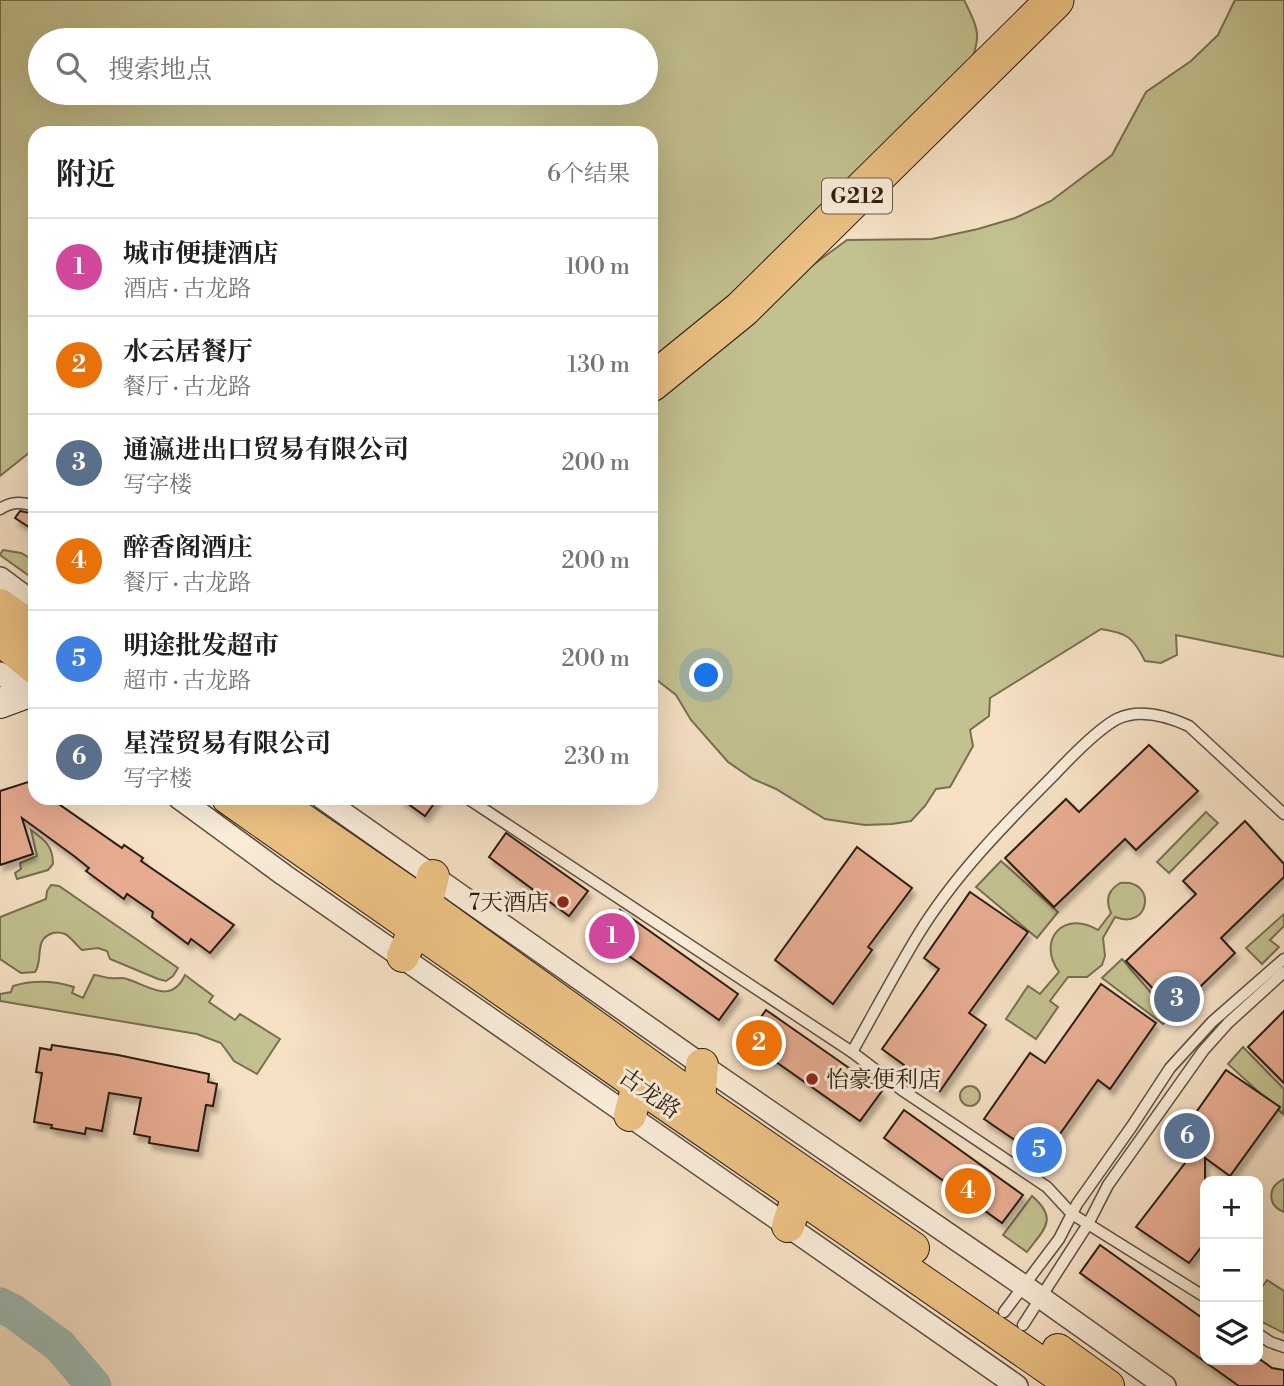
<!DOCTYPE html>
<html lang="zh">
<head>
<meta charset="utf-8">
<style>
  :root { --surface:#fff; --page:#f2f2f2; --text:#202124; --muted:#757577; --line:#e0e0e0; --accent:#8f2418 }
  body { margin:0; font-family:"Libre Bodoni","Noto Serif SC",serif; background:var(--page); color:var(--text) }
  .controls { position:absolute; right:21px; bottom:21px; display:grid; overflow:hidden; border-radius:14px; box-shadow:0 7px 28px #0002 }
  .controls button { width:63px; height:63px; display:grid; place-items:center; padding:0; border:0; border-bottom:2px solid var(--line); background:var(--surface); color:var(--text); font:35px sans-serif }
  .you { position:absolute; left:707px; top:676px; width:24px; height:24px; margin:-18px; border:5px solid #fff; border-radius:50%; background:#1a73e8; box-shadow:0 0 0 10px #1a73e833 }
  .badge { display:grid; place-items:center; width:46px; height:46px; border-radius:50%; background:var(--accent); color:#fff; font-size:23px; font-weight:700 }
  .pin { position:absolute; translate:-50% -50%; border:4px solid #fff; box-shadow:0 2px 7px #0006 }
  .list { margin:0; padding:0; list-style:none }
  h2 { display:flex; justify-content:space-between; align-items:center; height:91px; margin:0; padding:0 28px; font-size:30px }
  h2 small { font-size:23px; font-weight:400; color:var(--muted) }
  .list li { display:grid; grid-template-columns:46px 1fr auto; gap:21px; align-items:center; box-sizing:border-box; height:98px; padding:0 28px; border-top:2px solid var(--line) }
  .list b { display:block; font-size:26px; white-space:nowrap }
  .list p { margin:0; font-size:23px; white-space:nowrap; color:var(--muted) }
  .list em { font-size:23px; font-style:normal; color:var(--muted) }
  .icon { flex:none; width:38px; height:38px; fill:none; stroke:currentColor; stroke-width:2; stroke-linecap:round; stroke-linejoin:round }
  .map { position:relative; flex:none; width:1284px; height:1386px; overflow:hidden }
  .search { position:absolute; background:var(--surface); box-shadow:0 7px 28px #0002; left:28px; top:28px; width:630px; height:77px; display:flex; align-items:center; gap:18px; box-sizing:border-box; padding:0 24px; border-radius:38px; color:var(--muted); font-size:26px }
  .panel { position:absolute; background:var(--surface); box-shadow:0 7px 28px #0002; left:28px; top:126px; width:630px; height:679px; border-radius:21px }
  .map>svg:first-child { display:block }
  .green { fill:#c3c190; stroke:#776f52; stroke-width:2; fill-rule:evenodd }
  .lines { fill:none; stroke-linecap:round; stroke-linejoin:round }
  .river { stroke:#9dbdb6; stroke-width:35 }
  .building { fill:#e7ac91; stroke:#2b1d13; stroke-width:2; filter:url(#shadow) }
  .lane-casing { stroke:#5e4e40; stroke-width:13 }
  .street-casing { stroke:#5e4e40; stroke-width:24 }
  .secondary-casing { stroke:#2b1d13; stroke-width:32 }
  .primary-casing { stroke:#2b1d13; stroke-width:34 }
  .highway-casing { stroke:#2b1d13; stroke-width:39 }
  .lane { stroke:#f9ecd9; stroke-width:10 }
  .street { stroke:#f9ecd9; stroke-width:21 }
  .secondary { stroke:#f9ecd9; stroke-width:30 }
  .primary { stroke:#ebc082; stroke-width:32 }
  .highway { stroke:#ebc082; stroke-width:37 }
  .poi-dot { fill:#8f2418; stroke:#f9ecd9; stroke-width:2.5 }
  .labels { text-anchor:middle; stroke-width:6; stroke-linejoin:round; paint-order:stroke }
  .shield { fill:#f9ecd9; stroke:#695b4e; stroke-width:2 }
  .shield-label { font-size:21px; font-weight:bold; fill:#2b1d13 }
  .poi-label { font-size:23px; fill:#2b1d13; stroke:#f9ecd9; text-anchor:end }
  .street-label { font-size:23px; fill:#2b1d13; stroke:#f9ecd9 }
</style>
</head>
<body>
<div class="map">
<svg width="1284" height="1386" viewBox="0 0 1284 1386">
  <defs>
    <filter id="shadow"><feDropShadow dx="3.5" dy="6" stdDeviation="2" flood-color="#0004"/></filter>
  </defs>
  <rect width="100%" height="100%" fill="#f6e1c5"/>
  <filter id="stains"><feTurbulence type="fractalNoise" baseFrequency=".00286" numOctaves="4"/><feColorMatrix values="0 0 0 0 .2 0 0 0 0 .09 0 0 0 0 .02 0 0 0 .5 -.17"/></filter>
  <radialGradient id="worn" r=".72"><stop offset=".6" stop-color="#630" stop-opacity="0"/><stop offset="1" stop-color="#630" stop-opacity=".3"/></radialGradient>
  <g class="green">
    <path d="M0,0H964C982,36 980,36 967,73L765,265L651,365V133H35V448L0,476ZM40,40H646V93H40Z"/>
    <path d="M1235,0H1284V657L1176,635L1177,655L1161,663L1145,661C1133,637 1127,633 1101,629L990,698L989,716L970,730L973,746L950,787L936,789L925,806L911,821L892,824L865,825L825,819L776,789L753,779L728,762L691,720L676,695L658,681L651,663V404L802,273L847,240L932,239L978,229L1015,218L1051,201L1112,155L1146,92L1191,61L1218,35Z"/>
    <path d="M3,550L21,553L35,561V580L0,555Z"/>
    <path d="M1206,812L1218,823L1169,873L1157,862Z"/>
    <path d="M31,830C45,840 53,846 53,864L48,870L17,879L15,873L21,869L20,863L37,856Z"/>
    <path d="M1001,861L1058,912L1037,938L976,887Z"/>
    <path d="M1120,883C1157,878 1151,931 1115,917L1103,938L1105,956L1102,965L1087,977H1068L1050,1001L1058,1007L1036,1039L1006,1019L1028,986L1040,994L1059,972C1036,940 1064,909 1098,930L1111,913C1105,900 1108,890 1120,883Z"/>
    <path d="M51,885L59,886L178,968L173,976L166,981L158,979L110,959L107,951L98,948L82,950C76,945 71,937 65,934C62,933 57,932 53,933C33,939 44,959 35,972L21,973L0,959V917L46,899L47,891Z"/>
    <path d="M1284,914V926L1270,940L1279,947L1262,964L1246,948Z"/>
    <path d="M1122,959L1172,1017L1163,1024L1102,978Z"/>
    <path d="M94,975C101,975 104,978 110,978C116,979 121,977 127,979C149,986 171,1005 185,975L213,996L209,1002L235,1020L240,1014L280,1039L257,1074L234,1061L221,1043L197,1034L0,1001V994L11,992L13,986C33,980 55,981 74,987L72,993L83,998Z"/>
    <path d="M1243,1047L1284,1089L1283,1114L1228,1064Z"/>
    <circle cx="970" cy="1096" r="10"/>
    <path d="M1284,1179V1212C1267,1205 1267,1187 1284,1179Z"/>
    <path d="M1032,1196C1059,1219 1044,1229 1027,1252L1003,1235Z"/>
    <path d="M1267,1280L1284,1291V1333L1258,1320V1293Z"/>
  </g>
  <g class="lines">
    <path class="river" d="M0,1305L14,1312L60,1346L94,1386"/>
  </g>
  <g class="building">
    <path d="M20,511L35,514V531L15,518Z"/>
    <path d="M1149,745L1198,791L1136,850L1125,839L1054,907L1005,858L1066,799L1079,812Z"/>
    <path d="M28,782L35,787V798H50L122,848L124,845L143,858L141,861L234,925L210,953L191,939L188,944L152,917L153,912L127,894L124,899L86,871L89,868L74,856L22,818L33,854L0,865V791Z"/>
    <path d="M400,798H438L425,816Z"/>
    <path d="M1245,821L1284,864V877L1221,938L1235,953L1175,1011L1126,961L1196,894L1183,881Z"/>
    <path d="M506,833L588,891L569,916L489,857Z"/>
    <path d="M857,847L912,888L868,947L872,950L833,1004L775,960Z"/>
    <path d="M970,892L1028,932L969,1013L986,1025L940,1091L882,1049L939,969L924,958Z"/>
    <path d="M620,910L738,994L719,1020L601,936Z"/>
    <path d="M1101,984L1156,1023L1110,1089L1098,1080L1041,1161L1020,1147L1022,1145L984,1119L1030,1053L1045,1063Z"/>
    <path d="M766,1010L882,1091L860,1121L745,1040Z"/>
    <path d="M1284,1011V1083L1248,1047Z"/>
    <path d="M52,1045L118,1055L209,1074L208,1082L217,1084L213,1106L206,1105L198,1151L149,1143L150,1137L134,1134L141,1098L109,1093L102,1131L86,1128L85,1134L51,1128L52,1125L34,1122L42,1073L36,1072L40,1048L51,1050Z"/>
    <path d="M1226,1070L1280,1107L1230,1176L1205,1158V1242L1189,1263L1136,1227L1195,1150L1178,1138Z"/>
    <path d="M904,1110L1023,1195L1002,1223L884,1138Z"/>
    <path d="M1100,1245L1205,1320V1360H1261L1272,1368L1284,1370V1386H1239L1080,1273Z"/>
  </g>
  <g class="lines">
    <g class="lane-casing">
      <g id="lane">
        <path d="M0,509C12,501 22,502 35,506"/>
        <path d="M467,798L852,1052L902,1090L1047,1187L1072,1214L1205,1297"/>
        <path d="M852,1052C874,1013 895,973 918,935C954,876 1004,825 1053,776C1068,760 1098,729 1117,719C1140,708 1167,716 1189,726L1284,814"/>
        <path d="M1004,1312L1059,1239L1077,1204L1132,1126L1170,1068L1212,1022L1284,959"/>
        <path d="M1023,1325L1088,1224L1108,1185L1203,1051L1228,1023L1284,972"/>
        <path d="M1258,1334L1270,1342L1284,1347"/>
      </g>
    </g>
    <g class="street-casing">
      <g id="street">
        <path d="M0,578L35,604"/>
        <path d="M0,673L35,698"/>
        <path d="M179,798L284,875L1017,1386"/>
        <path d="M322,798L702,1065L1040,1297L1165,1386"/>
      </g>
    </g>
    <g class="secondary-casing">
      <path id="secondary" d="M0,703L35,690"/>
    </g>
    <g class="primary-casing">
      <g id="primary">
        <path d="M0,605L35,630"/>
        <path d="M0,639L35,668"/>
        <path d="M228,798L638,1085L1074,1386"/>
        <path d="M271,798L426,905L679,1087L913,1248"/>
        <path d="M426,905L433,876"/>
        <path d="M403,956L415,929"/>
        <path d="M699,1101L702,1065"/>
        <path d="M630,1115L638,1085"/>
        <path d="M788,1226L798,1196"/>
        <path d="M1058,1350L1108,1386"/>
      </g>
    </g>
    <g class="highway-casing">
      <path id="highway" d="M651,383L742,309L1055,0"/>
    </g>
    <use href="#lane" class="lane"/>
    <use href="#street" class="street"/>
    <use href="#secondary" class="secondary"/>
    <use href="#primary" class="primary"/>
    <use href="#highway" class="highway"/>
  </g>
  <g class="poi-dot">
    <circle cx="563" cy="902" r="7"/>
    <circle cx="812" cy="1079" r="7"/>
  </g>
  <g class="labels">
    <rect class="shield" x="822" y="178.5" width="70" height="35" rx="5"/>
    <g class="shield-label">
      <text x="857" y="203">G212</text>
    </g>
    <g class="poi-label">
      <text x="549" y="910">7天酒店</text>
      <text x="826" y="1087" text-anchor="start">怡豪便利店</text>
    </g>
    <g class="street-label">
      <text transform="translate(650 1093) rotate(35)" y="8">古龙路</text>
    </g>
  </g>
  <rect width="100%" height="100%" filter="url(#stains)"/>
  <rect width="100%" height="100%" fill="url(#worn)"/>
</svg>
<div class="controls">
<button>+</button>
<button>−</button>
<button><svg class="icon" aria-label="layers" viewBox="0 0 24 24"><path d="M12 4l9 5-9 5-9-5zM3 14l9 5 9-5"/></svg></button>
</div>
<div class="you"></div>
<div class="pin badge" style="left:612px;top:936px;background:#d1479c">1</div>
<div class="pin badge" style="left:759px;top:1043px;background:#e8710a">2</div>
<div class="pin badge" style="left:1177px;top:999px;background:#5c6f8a">3</div>
<div class="pin badge" style="left:968px;top:1191px;background:#e8710a">4</div>
<div class="pin badge" style="left:1039px;top:1150px;background:#3f7fe0">5</div>
<div class="pin badge" style="left:1187px;top:1136px;background:#5c6f8a">6</div>
<div class="search"><svg class="icon" aria-label="search" viewBox="0 0 24 24"><circle cx="10" cy="10" r="6"/><path d="M15 15l6 6"/></svg>搜索地点</div>
<section class="panel">
<h2>附近<small>6个结果</small></h2>
<ul class="list">
<li><span class="badge" style="background:#d1479c">1</span><div><b>城市便捷酒店</b><p>酒店 · 古龙路</p></div><em>100 m</em></li>
<li><span class="badge" style="background:#e8710a">2</span><div><b>水云居餐厅</b><p>餐厅 · 古龙路</p></div><em>130 m</em></li>
<li><span class="badge" style="background:#5c6f8a">3</span><div><b>通瀛进出口贸易有限公司</b><p>写字楼</p></div><em>200 m</em></li>
<li><span class="badge" style="background:#e8710a">4</span><div><b>醉香阁酒庄</b><p>餐厅 · 古龙路</p></div><em>200 m</em></li>
<li><span class="badge" style="background:#3f7fe0">5</span><div><b>明途批发超市</b><p>超市 · 古龙路</p></div><em>200 m</em></li>
<li><span class="badge" style="background:#5c6f8a">6</span><div><b>星滢贸易有限公司</b><p>写字楼</p></div><em>230 m</em></li>
</ul>
</section>
</div>
</body>
</html>
